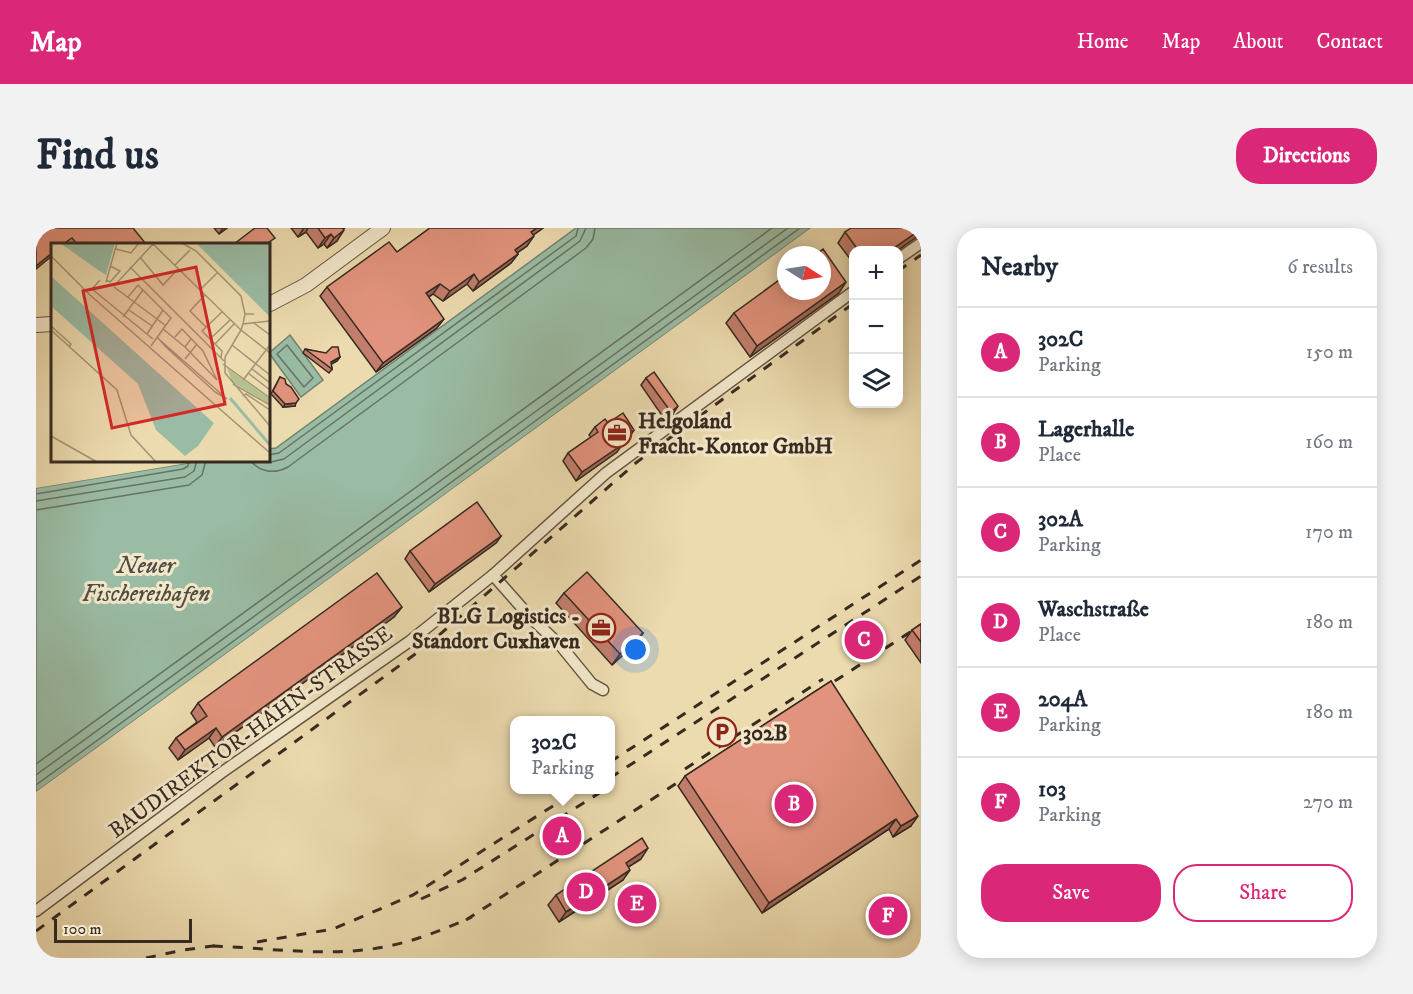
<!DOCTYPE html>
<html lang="en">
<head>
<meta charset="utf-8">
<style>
  :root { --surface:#fff; --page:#f2f2f3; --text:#1f2937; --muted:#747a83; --line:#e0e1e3; --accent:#db2777 }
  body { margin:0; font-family:"IM FELL DW Pica",serif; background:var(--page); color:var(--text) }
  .controls { position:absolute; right:18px; top:18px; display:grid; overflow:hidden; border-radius:12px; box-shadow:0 3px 15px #0003 }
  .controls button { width:54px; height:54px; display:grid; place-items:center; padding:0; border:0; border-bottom:2px solid var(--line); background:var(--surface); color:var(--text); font:30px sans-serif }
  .compass { position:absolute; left:741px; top:18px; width:54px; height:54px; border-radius:50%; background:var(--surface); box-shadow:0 3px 15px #0003; rotate:102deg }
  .scale { position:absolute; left:18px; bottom:15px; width:138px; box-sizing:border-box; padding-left:6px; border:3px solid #372a21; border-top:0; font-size:16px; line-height:21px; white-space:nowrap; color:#372a21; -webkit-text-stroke:4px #f3e8cb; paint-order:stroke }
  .you { position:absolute; left:600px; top:422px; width:21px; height:21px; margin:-15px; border:4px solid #fff; border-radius:50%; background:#1a73e8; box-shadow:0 0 0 9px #1a73e833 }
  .badge { display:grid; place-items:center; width:39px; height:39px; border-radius:50%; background:var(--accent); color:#fff; font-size:20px; font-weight:700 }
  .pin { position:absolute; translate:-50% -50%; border:3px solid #fff; box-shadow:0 2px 6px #0006 }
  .popup { position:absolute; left:474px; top:488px; width:105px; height:78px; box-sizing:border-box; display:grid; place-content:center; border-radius:12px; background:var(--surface); filter:drop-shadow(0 2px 4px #0005); font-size:20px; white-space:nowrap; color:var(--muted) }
  .popup b { font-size:22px; color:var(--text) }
  .popup::after { content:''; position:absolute; left:50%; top:100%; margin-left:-12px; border:12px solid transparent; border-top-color:var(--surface) }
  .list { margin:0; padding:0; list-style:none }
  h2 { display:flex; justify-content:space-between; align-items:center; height:78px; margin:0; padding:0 24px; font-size:26px }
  h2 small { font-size:20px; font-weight:400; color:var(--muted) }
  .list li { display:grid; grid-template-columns:39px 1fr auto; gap:18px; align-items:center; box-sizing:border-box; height:90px; padding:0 24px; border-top:2px solid var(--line) }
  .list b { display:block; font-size:22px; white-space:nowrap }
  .list p { margin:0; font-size:20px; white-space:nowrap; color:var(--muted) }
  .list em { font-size:20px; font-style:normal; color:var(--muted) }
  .actions { display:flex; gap:12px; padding:18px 24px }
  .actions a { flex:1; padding:14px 0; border:2px solid var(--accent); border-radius:24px; text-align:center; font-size:21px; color:var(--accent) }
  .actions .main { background:var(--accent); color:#fff }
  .icon { flex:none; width:33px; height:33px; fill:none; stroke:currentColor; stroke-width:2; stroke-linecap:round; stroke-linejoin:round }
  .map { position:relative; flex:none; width:885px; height:730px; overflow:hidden; border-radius:24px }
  header { display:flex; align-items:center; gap:36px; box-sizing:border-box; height:84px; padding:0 30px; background:var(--accent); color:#fff }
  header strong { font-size:28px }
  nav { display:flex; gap:33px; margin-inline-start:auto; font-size:21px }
  .intro { display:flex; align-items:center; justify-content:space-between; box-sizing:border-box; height:144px; padding:0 36px }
  h1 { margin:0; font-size:42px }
  .button { padding:15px 27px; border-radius:24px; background:var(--accent); color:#fff; font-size:21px; font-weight:700 }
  main { display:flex; gap:36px; padding:0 36px }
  aside { flex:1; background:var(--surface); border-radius:24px; box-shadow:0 3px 15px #0003 }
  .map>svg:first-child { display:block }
  .water { fill:#9abca5; stroke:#728270; stroke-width:1.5 }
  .pier { fill:#ecdbaf }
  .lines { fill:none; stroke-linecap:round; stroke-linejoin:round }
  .shore { stroke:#687363; stroke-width:1.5 }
  .minor-casing { stroke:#645644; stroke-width:13 }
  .tertiary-casing { stroke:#645644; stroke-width:16 }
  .minor { stroke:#f3e8cb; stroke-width:10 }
  .tertiary { stroke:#f3e8cb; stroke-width:14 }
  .rail { stroke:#372a21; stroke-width:3; stroke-dasharray:10 10; stroke-linecap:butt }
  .wall { fill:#c27e6c; stroke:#372a21; stroke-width:1.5 }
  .shaded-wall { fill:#9e6758; stroke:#372a21; stroke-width:1.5 }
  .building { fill:#e2937d; stroke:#372a21; stroke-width:1.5 }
  .labels { text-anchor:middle; stroke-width:6; stroke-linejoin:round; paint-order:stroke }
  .poi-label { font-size:22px; font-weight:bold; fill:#372a21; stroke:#f3e8cb; text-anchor:start }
  .street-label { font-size:22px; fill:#372a21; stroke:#f3e8cb }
  .water-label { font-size:24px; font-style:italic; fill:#504e42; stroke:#f3e8cb }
  .inset-river { fill:none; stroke:#9abca5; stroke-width:3 }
  .inset-road { fill:none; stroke:#a49476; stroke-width:1.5 }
  .view { fill:#d62828; fill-opacity:0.15; stroke:#d62828; stroke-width:3 }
  .inset-edge { fill:none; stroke:#372a21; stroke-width:3 }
</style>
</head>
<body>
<header>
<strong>Map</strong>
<nav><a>Home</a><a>Map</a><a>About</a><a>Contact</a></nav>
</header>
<div class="intro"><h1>Find us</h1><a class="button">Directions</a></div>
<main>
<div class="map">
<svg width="885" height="730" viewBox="0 0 885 730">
  <rect width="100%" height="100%" fill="#ecdbaf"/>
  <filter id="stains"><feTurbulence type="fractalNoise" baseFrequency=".00333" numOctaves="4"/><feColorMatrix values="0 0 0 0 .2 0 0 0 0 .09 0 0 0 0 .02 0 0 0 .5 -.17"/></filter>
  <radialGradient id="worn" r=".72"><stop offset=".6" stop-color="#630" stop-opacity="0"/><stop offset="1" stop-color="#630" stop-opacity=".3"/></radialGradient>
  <g class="water">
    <path d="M540,0H775L0,564V260L164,233L232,232L233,221L240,220Z"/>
    <path d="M254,107L287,152L265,169L233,125Z"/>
  </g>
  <g class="pier">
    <path d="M775,0H778L776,2L0,567V564Z"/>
    <path d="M146,232L164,233L0,260V257Z"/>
  </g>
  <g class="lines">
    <g class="shore">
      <path d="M251,117L277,150L268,159L241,126Z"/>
      <path d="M232,227L243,225L540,8L542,0"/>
      <path d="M214,232C224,245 239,246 252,239L550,20L557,11L559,0"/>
      <path d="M227,232L235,234L248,231L544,13L550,0"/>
      <path d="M0,266L147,241L152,238L153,232"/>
      <path d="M0,273L149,249L158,243L161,232"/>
      <path d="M0,282L153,257L166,247L170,232"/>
      <path d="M0,536L736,0"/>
      <path d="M0,547L752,0"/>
      <path d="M0,557L764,0"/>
    </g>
    <g class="minor-casing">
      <g id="minor">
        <path d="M862,31L885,15"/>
        <path d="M457,347L495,390L525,418L556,456L567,462"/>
        <path d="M0,683L185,545L374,413L457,347L570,245L818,63"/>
      </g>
    </g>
    <g class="tertiary-casing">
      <g id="tertiary">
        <path d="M232,77L270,57L347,0"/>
        <path d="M0,97L16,96"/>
      </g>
    </g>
    <use href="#minor" class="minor"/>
    <use href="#tertiary" class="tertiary"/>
    <g class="rail">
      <path d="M862,43L885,27"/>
      <path d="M782,464L885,397"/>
      <path d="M574,534L885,332"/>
      <path d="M649,541L787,451"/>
      <path d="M574,550L885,348"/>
      <path d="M385,671L426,652L568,562"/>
      <path d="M430,692L661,542"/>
      <path d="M0,703L393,416L601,234L818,75"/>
      <path d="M221,714L297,701L377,667L542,562"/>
      <path d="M177,718C234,720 297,730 353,718C382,712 409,701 436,689"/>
      <path d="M110,730L147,722L185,717"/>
    </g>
  </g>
  <g class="wall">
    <path d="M0,0L110,16H16Z"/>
    <path d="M178,0H191L183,6Z"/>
    <path d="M255,0H309L307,1L301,13L291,20L288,16L282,20L270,4L262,9Z"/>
    <path d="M394,0H507L497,7L491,18L481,25L482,26L475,35L437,63L431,56L407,73L397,66L393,69L401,100L340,144L284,68L291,59L361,24Z"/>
    <path d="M809,4L882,8L862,22H818V36L802,15Z"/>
    <path d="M803,65L714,129L690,95L698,85Z"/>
    <path d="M269,121L304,129L301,133L295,136L296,141L293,145L267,125Z"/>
    <path d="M244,149L250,156L259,178L247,179L235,166Z"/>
    <path d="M610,150L637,186L629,192L605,157Z"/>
    <path d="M572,195L593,210L586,215L581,224L540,253L527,233L532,225L555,209L553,207L559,199Z"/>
    <path d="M465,308L460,315L393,364L369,331L374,323Z"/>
    <path d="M528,365L607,405L600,415L576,437L520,375Z"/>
    <path d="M366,379L358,389L179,519L173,510L142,532L133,520L140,510L161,494L155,485L162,475Z"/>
    <path d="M885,396V435L869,412L876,402Z"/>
    <path d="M795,453L875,598L857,609L853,601L726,685L642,558L649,548Z"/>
    <path d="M605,631L592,639L587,652L523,694L512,677L520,667Z"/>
  </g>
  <g class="shaded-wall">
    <path d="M187,0H191L183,6Z"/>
    <path d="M268,0H272L270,4L262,9Z"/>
    <path d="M501,0H507L488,14L495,4Z"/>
    <path d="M885,1V4L882,8L862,22H855Z"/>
    <path d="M308,2L301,13L291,20L298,10Z"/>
    <path d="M295,6L288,16L282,20L289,10Z"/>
    <path d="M498,8L491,18L472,31L479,22Z"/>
    <path d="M16,25V28L0,41V38Z"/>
    <path d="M482,26L475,35L437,63L443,54Z"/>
    <path d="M438,46L431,56L407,73L414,63Z"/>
    <path d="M810,54L803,65L714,129L721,118Z"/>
    <path d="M404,56L397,66L383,75L390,65Z"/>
    <path d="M408,91L401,100L340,144L347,135Z"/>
    <path d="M304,129L301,133L292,138L295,134Z"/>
    <path d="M260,175L259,178L247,179L249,176Z"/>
    <path d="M642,178L637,186L629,192L635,184Z"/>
    <path d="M598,202L593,210L578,220L584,212Z"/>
    <path d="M587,216L581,224L540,253L546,244Z"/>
    <path d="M465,308L460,315L393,364L399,356Z"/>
    <path d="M366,379L358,389L179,519L186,509Z"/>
    <path d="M607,405L600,415L576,437L584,426Z"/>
    <path d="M180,500L173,510L142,532L149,522Z"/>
    <path d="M882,588L875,598L857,609L865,598Z"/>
    <path d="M860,591L853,601L726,685L733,675Z"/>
    <path d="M612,620L605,631L583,645L590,635Z"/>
    <path d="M594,642L587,652L523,694L530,684Z"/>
  </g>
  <g class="building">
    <path d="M0,0H97L110,16H41L36,10L27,16H16V25L0,38Z"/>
    <path d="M219,0H231L239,10L230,16H198Z"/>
    <path d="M282,0H306L308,2L298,10L295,6L289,10Z"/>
    <path d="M394,0H501L495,4L498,8L479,22L482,26L443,54L438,46L414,63L404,56L390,65L408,91L347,135L291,59L353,14L361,24Z"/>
    <path d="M815,0H885V1L855,22H822L809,4Z"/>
    <path d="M787,21L810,54L721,118L698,85L750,47V63H786V27H779Z"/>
    <path d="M296,119H302L304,129L295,134L296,141L269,121L290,125Z"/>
    <path d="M618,144L642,178L635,184L610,150Z"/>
    <path d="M244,149L249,151L250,156L255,159L263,171L260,175L249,176L237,163Z"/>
    <path d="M587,185L598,202L584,212L587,216L546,244L532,225L562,204L559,199L569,191L572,195Z"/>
    <path d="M441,274L465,308L399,356L374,323Z"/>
    <path d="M551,344L607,405L584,426L528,365Z"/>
    <path d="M341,345L366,379L186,509L180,500L149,522L140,510L171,488L162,475Z"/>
    <path d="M885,396V414L876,402Z"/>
    <path d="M795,453L882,588L865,598L860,591L733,675L649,548Z"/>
    <path d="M606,610L612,620L590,635L594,642L530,684L520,667Z"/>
  </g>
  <defs>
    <g id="office-ring" transform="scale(1.5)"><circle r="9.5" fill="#f3e8cb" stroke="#8f2418" stroke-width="1.5"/><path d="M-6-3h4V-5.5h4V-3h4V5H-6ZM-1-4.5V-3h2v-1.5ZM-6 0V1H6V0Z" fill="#8f2418"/></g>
    <g id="parking-ring" transform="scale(1.5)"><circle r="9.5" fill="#f3e8cb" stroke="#8f2418" stroke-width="1.5"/><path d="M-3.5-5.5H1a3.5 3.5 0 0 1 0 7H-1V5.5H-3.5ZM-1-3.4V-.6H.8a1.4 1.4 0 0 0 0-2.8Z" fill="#8f2418"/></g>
  </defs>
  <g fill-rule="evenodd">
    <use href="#office-ring" x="581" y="205"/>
    <use href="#office-ring" x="565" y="400"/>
    <use href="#parking-ring" x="686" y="504"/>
  </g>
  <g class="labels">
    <g class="poi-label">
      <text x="602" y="200">Helgoland<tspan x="602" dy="25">Fracht-Kontor GmbH</tspan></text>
      <text x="544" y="395" text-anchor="end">BLG Logistics -<tspan x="544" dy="25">Standort Cuxhaven</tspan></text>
      <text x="707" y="512">302B</text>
    </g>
    <g class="street-label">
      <text transform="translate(214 503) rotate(-36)" y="8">BAUDIREKTOR-HAHN-STRASSE</text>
    </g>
    <g class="water-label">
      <text x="110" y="345">Neuer<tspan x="110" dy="28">Fischereihafen</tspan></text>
    </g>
  </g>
  <g transform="translate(15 15)">
    <rect width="219" height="219" fill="#ecdbaf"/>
    <path d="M176,125L219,156V161L181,139Z" fill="#b2c18f"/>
    <path d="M9,0H64L55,32L47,27ZM145,0H219V74ZM0,33L163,180L147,203L134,213L105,187L87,141L0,63Z" fill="#9abca5"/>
    <path d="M0,30L152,166L163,180L0,33Z" fill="#ecdbaf"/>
    <path class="inset-river" d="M179,155L219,202"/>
    <path class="inset-road" d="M101,0L190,87L174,114V130L219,183M131,0L145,8L190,53L194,71M65,6L80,10L88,0M0,13L39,52L219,210M89,14L112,42L127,26M124,22L139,7M79,24L173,118M49,37L41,46L102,96M55,37L59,39L69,28L59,23M55,39L66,0M63,43L102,1M63,44L114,82M149,47L166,30M154,52L139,68L155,84M77,54L87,42L120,75L100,103M78,67L101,83M72,74L92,47M219,78L192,81L190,87L219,110M203,80L219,92M192,81L194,71H203M0,83L20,101L18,104M112,86L134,104L140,96M0,87L66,147L80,192L105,219M96,91L112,67M106,94L115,104L164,149L176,156L110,98M124,94L131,86L152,108L166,137L134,104M159,96L179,77M164,101L183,81M181,102L219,132M170,115L171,108L151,88L171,69M134,116L146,101M172,121L219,155M201,126L219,140M197,130L219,147M192,137L219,102M182,141L219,162M192,153L195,151L219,167M0,193L46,219"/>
    <path class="view" d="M145,24L174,161L61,185L32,48Z"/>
    <rect width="219" height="219" class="inset-edge"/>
  </g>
  <rect width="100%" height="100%" filter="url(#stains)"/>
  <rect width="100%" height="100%" fill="url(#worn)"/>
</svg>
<div class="controls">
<button>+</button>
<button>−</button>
<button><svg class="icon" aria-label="layers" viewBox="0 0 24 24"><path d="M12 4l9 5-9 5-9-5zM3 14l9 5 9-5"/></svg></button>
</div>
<svg class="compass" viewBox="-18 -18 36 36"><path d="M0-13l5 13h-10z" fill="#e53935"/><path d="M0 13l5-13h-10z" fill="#747a83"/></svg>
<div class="scale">100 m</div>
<div class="you"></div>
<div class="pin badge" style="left:526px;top:608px">A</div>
<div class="popup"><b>302C</b>Parking</div>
<div class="pin badge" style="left:758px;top:576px">B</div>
<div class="pin badge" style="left:828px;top:412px">C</div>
<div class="pin badge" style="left:550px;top:664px">D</div>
<div class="pin badge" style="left:601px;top:676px">E</div>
<div class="pin badge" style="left:852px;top:688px">F</div>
</div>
<aside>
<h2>Nearby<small>6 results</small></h2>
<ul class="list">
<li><span class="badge">A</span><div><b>302C</b><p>Parking</p></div><em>150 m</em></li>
<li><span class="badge">B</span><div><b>Lagerhalle</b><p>Place</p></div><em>160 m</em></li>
<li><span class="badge">C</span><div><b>302A</b><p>Parking</p></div><em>170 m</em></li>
<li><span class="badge">D</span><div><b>Waschstraße</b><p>Place</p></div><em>180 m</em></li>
<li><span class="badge">E</span><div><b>204A</b><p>Parking</p></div><em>180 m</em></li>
<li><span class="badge">F</span><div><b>103</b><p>Parking</p></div><em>270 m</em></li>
</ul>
<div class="actions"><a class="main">Save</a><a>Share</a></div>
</aside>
</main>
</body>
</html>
